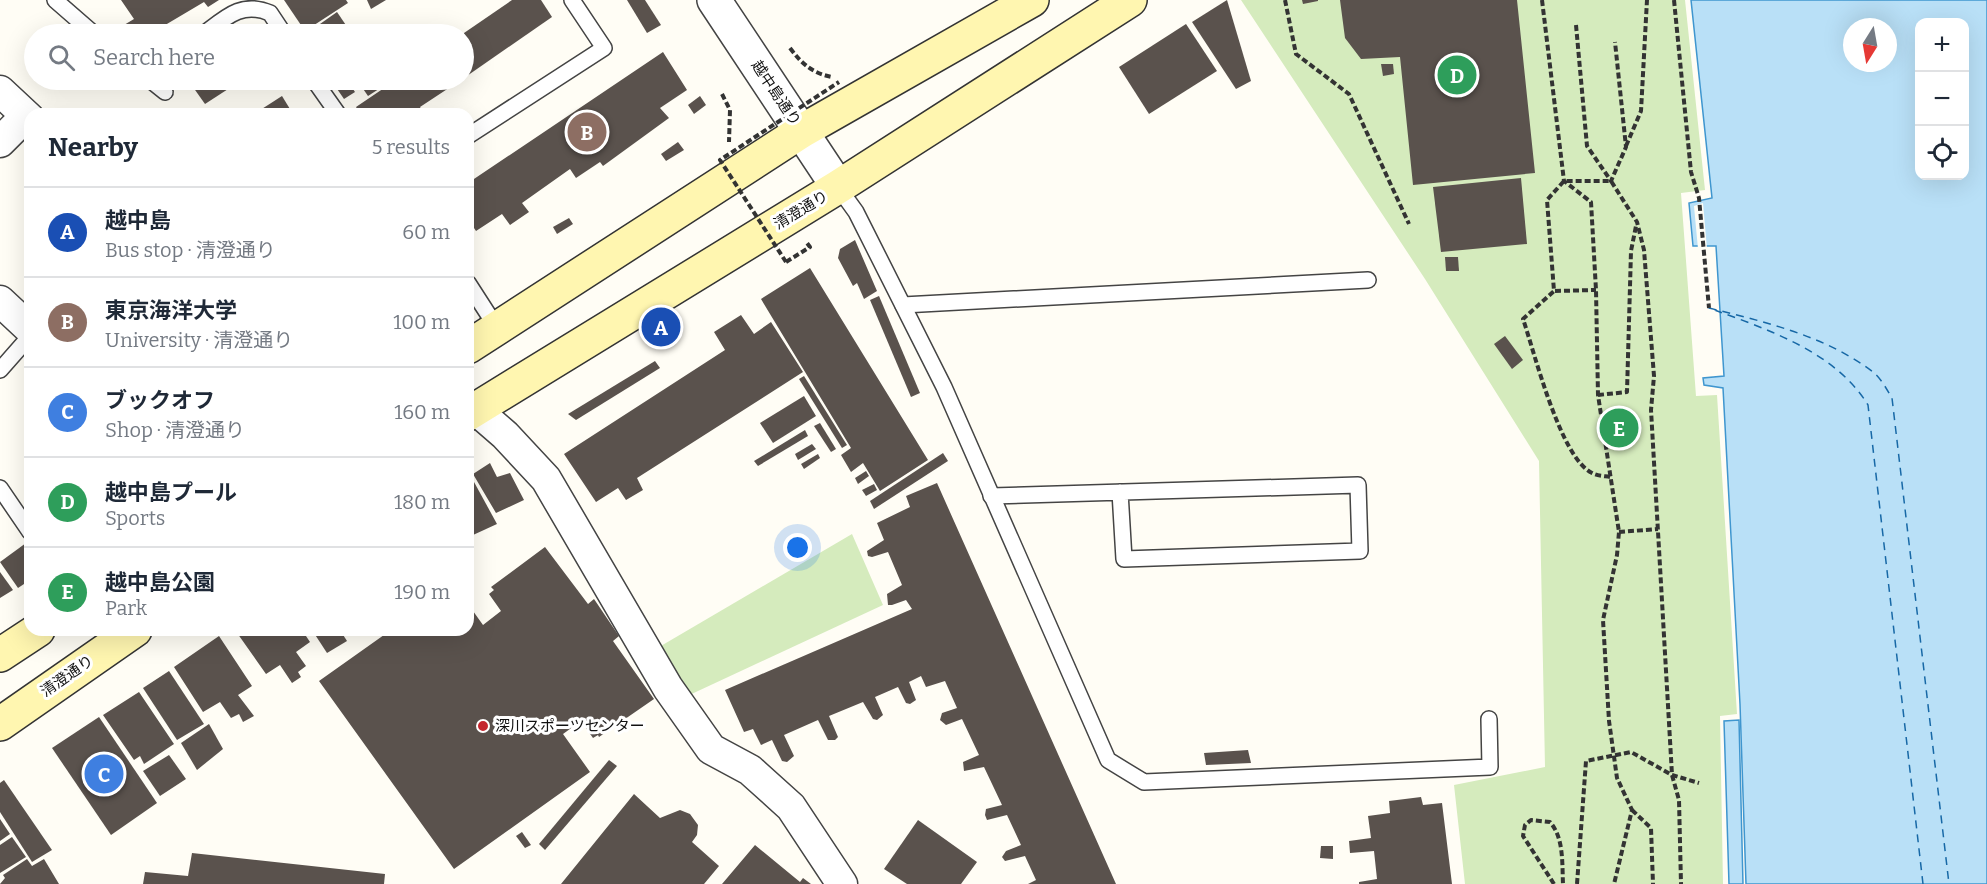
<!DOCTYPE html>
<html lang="en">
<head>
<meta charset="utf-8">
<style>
  :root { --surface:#fff; --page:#f6f6f7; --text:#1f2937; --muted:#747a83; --line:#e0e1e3; --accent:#0b8043 }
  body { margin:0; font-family:Bitter,"Noto Sans JP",serif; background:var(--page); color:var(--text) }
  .controls { position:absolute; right:18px; top:18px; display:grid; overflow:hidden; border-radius:12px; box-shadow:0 6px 24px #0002 }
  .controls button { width:54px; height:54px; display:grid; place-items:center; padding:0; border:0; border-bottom:2px solid var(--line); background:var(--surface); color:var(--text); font:30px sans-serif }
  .compass { position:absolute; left:1843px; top:18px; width:54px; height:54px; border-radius:50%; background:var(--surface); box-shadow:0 6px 24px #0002; rotate:191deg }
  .you { position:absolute; left:798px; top:548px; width:21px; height:21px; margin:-15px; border:4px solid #fff; border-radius:50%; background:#1a73e8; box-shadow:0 0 0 9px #1a73e833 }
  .badge { display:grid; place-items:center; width:39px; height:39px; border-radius:50%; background:var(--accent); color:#fff; font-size:20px; font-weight:700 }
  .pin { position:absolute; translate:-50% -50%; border:3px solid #fff; box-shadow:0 2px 6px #0006 }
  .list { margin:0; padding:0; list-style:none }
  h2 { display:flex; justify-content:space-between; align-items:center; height:78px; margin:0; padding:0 24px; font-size:26px }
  h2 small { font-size:20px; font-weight:400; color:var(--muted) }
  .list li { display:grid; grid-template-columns:39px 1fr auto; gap:18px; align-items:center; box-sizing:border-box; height:90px; padding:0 24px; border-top:2px solid var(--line) }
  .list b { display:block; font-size:22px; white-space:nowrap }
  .list p { margin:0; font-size:20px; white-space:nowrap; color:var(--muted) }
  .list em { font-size:20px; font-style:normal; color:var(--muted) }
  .icon { flex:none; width:33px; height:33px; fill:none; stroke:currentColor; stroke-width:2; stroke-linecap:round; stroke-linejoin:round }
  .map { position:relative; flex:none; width:1987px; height:884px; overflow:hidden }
  .search { position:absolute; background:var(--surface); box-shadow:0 6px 24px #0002; left:24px; top:24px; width:450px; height:66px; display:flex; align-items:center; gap:15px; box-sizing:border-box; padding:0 21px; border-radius:33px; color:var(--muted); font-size:22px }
  .panel { position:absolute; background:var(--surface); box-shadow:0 6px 24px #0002; left:24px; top:108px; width:450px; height:528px; border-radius:18px }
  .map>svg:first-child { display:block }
  .green { fill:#d5ebbd }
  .water { fill:#b9e0f7; stroke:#3f96cf; stroke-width:1.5; fill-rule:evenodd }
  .pier { fill:#fffdf5 }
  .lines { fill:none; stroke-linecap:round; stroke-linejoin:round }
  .ferry { stroke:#1768a6; stroke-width:1.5; stroke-dasharray:8 6; stroke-linecap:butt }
  .building { fill:#5a524d }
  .service-casing { stroke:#444; stroke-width:18 }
  .minor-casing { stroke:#444; stroke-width:33 }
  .tertiary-casing { stroke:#444; stroke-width:36 }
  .secondary-casing { stroke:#333; stroke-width:36 }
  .path { stroke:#333; stroke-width:4; stroke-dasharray:6 3; stroke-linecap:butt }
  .service { stroke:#fff; stroke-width:15 }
  .minor { stroke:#fff; stroke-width:30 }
  .tertiary { stroke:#fff; stroke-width:33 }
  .secondary { stroke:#fff6b0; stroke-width:33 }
  .path-bridge { stroke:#333; stroke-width:4; stroke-dasharray:6 3; stroke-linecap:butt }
  .poi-dot { fill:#c4262e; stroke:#fff; stroke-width:2 }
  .labels { text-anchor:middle; stroke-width:6; stroke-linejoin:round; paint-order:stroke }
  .street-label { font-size:15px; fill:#111; stroke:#fff }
  .poi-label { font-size:15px; fill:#111; stroke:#fff; text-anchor:start }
</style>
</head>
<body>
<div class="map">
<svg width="1987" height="884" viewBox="0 0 1987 884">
  <rect width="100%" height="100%" fill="#fffdf5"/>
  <g class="green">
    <path d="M1241,0H1685L1705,190L1681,193L1696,396L1717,395L1737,714L1720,716L1723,884H1465L1454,785L1545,767L1539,461L1425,279Z"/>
    <path d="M852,534L883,605L683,698L654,650Z"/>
  </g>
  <g class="water">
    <path d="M1691,0H1987V884H1746L1740,704L1723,388L1704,385L1703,378L1724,376L1716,246H1693L1689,203L1712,198ZM1920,22H1964V176H1920ZM1852,27H1888V63H1852Z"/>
    <path d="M1739,720L1743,884H1729L1724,721Z"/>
  </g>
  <path class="pier" d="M1703,203L1707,249H1698L1694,206Z"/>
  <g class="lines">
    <path class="ferry" d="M1923,884L1868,405C1835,351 1766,329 1709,308C1765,322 1826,336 1873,372C1881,378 1887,390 1892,398L1949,884"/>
  </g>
  <g class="building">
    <path d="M121,0H219L208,7L204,2L150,34H131L124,25L134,19Z"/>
    <path d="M284,0H346L348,3L305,31Z"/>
    <path d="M367,0H386L371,9Z"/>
    <path d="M512,0H541L552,17L464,78V33Z"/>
    <path d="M627,0H645L661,25L647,33Z"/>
    <path d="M1227,0L1251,81L1236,89L1192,22Z"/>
    <path d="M1302,0H1318V1L1303,4Z"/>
    <path d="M1340,0H1517L1535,173L1413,185L1400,57L1361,59L1345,38Z"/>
    <path d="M337,12L352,34H327L320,24Z"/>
    <path d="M1186,24L1217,71L1149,114L1119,67Z"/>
    <path d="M663,52L687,90L660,108L669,118L603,166L600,162L576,178L570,169L522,203L529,212L510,225L502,214L476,231L468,219V183Z"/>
    <path d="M1381,64H1393L1394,74L1383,76Z"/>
    <path d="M188,80H242L205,104Z"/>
    <path d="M331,80H347L355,92L344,99Z"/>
    <path d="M357,80H381L385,85L368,96Z"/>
    <path d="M396,80H461L420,107L424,114H360L356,107Z"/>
    <path d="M282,96L293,114H254Z"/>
    <path d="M700,96L706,105L694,114L688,105Z"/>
    <path d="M678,142L684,150L666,161L661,154Z"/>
    <path d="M1521,178L1527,244L1441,252L1433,187Z"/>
    <path d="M569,218L573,224L557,234L553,227Z"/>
    <path d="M855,240L877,291L864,299L857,283L853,286L838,258L840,249Z"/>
    <path d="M1445,257H1458L1459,271H1446Z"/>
    <path d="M810,268L928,460L880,491L863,463L851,472L841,455L851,448L761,299Z"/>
    <path d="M879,296L920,393L911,397L870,300Z"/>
    <path d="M741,315L754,334L771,322L803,372L637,478L643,490L626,500L618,488L596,502L564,454L725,350L714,332Z"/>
    <path d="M665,321L671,327L656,337L652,330Z"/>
    <path d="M1505,336L1523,360L1512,369L1494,344Z"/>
    <path d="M655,361L660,368L576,420L568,414Z"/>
    <path d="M804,376L847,445L842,448L799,379Z"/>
    <path d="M804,396L816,416L773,443L760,423Z"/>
    <path d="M820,423L836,449L831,452L814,426Z"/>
    <path d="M805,430L808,436L758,466L754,461Z"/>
    <path d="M812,444L816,449L798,460L795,454Z"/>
    <path d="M943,453L948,461L874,509L870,501Z"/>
    <path d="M818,454L820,458L804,469L801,464Z"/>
    <path d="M490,463L497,477L510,473L524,500L496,513L473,474Z"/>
    <path d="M468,471L497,524L473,535L468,527Z"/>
    <path d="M866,471L869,476L858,484L855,478Z"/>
    <path d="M937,483L1116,884H1028L1036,880L1025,856L1005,861L1002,857L1006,851L1021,845L1007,815L987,820L985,815L986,809L1002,805L984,767L964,771L963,762L979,755L962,719L946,725L940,720L942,713L957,708L945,681L926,687L921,676L909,682L916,700L910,704L906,703L898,687L875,697L883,715L877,720L873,719L863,702L829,716L838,737L835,740H828L818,720L784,735L794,756L787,762L782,761L772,740L761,745L753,729L744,732L725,690L912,609L906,600L892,605H888L887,594L902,585L888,552L872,557L868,556L867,551L884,540L877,523L910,507L906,496Z"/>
    <path d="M874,484L877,490L866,496L862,490Z"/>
    <path d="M26,543L30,549V580L18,588L0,562Z"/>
    <path d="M545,547L588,604L594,599L619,636L613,641L654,699L599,737L598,735L593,738L581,721L563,734L590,772L454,869L319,681L391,630H468V604L483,625L501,611L489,594L494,590L491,587Z"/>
    <path d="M0,572L13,590L0,598Z"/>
    <path d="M235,630H302L310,642L296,652L306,666L298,672L301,677L292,683L280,665L266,674Z"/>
    <path d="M312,630H340L347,641L327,653Z"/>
    <path d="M219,636L252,686L238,695L254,716L243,722L239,714L231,718L220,702L203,712L174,667Z"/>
    <path d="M169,671L204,724L177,740L143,688Z"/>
    <path d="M139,692L174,744L144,764L140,756L134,760L103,715Z"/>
    <path d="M99,717L157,803L111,835L52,748Z"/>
    <path d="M209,724L223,749L197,770L181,743Z"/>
    <path d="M1248,750L1251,763L1206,765L1204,753Z"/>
    <path d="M169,755L186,779L160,796L143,771Z"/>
    <path d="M609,760L617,766L545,850L539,844Z"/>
    <path d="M4,780L52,850L32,862L0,812V783Z"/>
    <path d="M634,794L660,818L680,810L690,814L698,825L697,835L692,842L719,866L704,884H561Z"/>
    <path d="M1421,797L1423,805L1442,803L1452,884H1359V882L1377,879L1374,851L1350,853L1349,841L1371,838L1368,816L1390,813L1389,801Z"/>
    <path d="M0,819L10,834L0,841Z"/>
    <path d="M918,820L977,862L961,884H907L884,869Z"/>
    <path d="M522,832L531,845L525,848L516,836Z"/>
    <path d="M12,837L26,857L0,873V845Z"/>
    <path d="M755,845L800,882L803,878L811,884H722Z"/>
    <path d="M1321,846H1333V859L1320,858Z"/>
    <path d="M192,853L385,874L384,884H143L145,872L188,876Z"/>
    <path d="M27,859L32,866L44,859L59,884H0L5,878L3,875Z"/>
  </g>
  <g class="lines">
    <g class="service-casing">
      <g id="service">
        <path d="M55,0L94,34"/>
        <path d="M204,34C226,17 242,1 270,13L284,34"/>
        <path d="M150,80L165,92"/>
        <path d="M314,80L338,114"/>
        <path d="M468,136L604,48L572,0"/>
        <path d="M838,187L856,212L944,387L1108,760L1144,782L1490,767L1489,719"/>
        <path d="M468,283L497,328"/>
        <path d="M903,305L1368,280"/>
        <path d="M0,370L30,336"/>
        <path d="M0,488L30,532"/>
        <path d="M991,496L1358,485L1360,551L1124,559L1120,492"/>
      </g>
    </g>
    <g class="minor-casing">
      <g id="minor">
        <path d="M0,91L30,119"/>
        <path d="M0,142L26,116"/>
        <path d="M0,301L30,329"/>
        <path d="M475,409L505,435L546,479L668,688L711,749L750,770L791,807L842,884"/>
      </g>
    </g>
    <g class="tertiary-casing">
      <path id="tertiary" d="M714,0L838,187"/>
    </g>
    <g class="secondary-casing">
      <g id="secondary">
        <path d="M468,347L802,131L1032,0"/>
        <path d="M468,414L838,187L1130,0"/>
        <path d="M0,655L38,630"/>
        <path d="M0,724L135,630"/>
      </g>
    </g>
    <g class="path">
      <path d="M1285,0L1296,54L1349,94L1409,224"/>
      <path d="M1542,0L1564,181L1591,202L1596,290L1598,395L1619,532L1617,555L1603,620L1609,721L1617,778L1632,810L1614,884"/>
      <path d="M1674,0L1691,172L1699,198L1709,308"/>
      <path d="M1576,25L1587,146L1611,181L1626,147L1615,42"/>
      <path d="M790,48C802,64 812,73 832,77"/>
      <path d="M722,94L730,110L729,142"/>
      <path d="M1626,146L1641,111L1647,0"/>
      <path d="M786,262L810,247L807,243"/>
      <path d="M1555,291L1596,290"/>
      <path d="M1598,395L1627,392L1631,251L1636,226"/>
      <path d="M1610,477C1604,476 1597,476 1592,473C1560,457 1535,354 1523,319L1554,291L1547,200L1564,181H1611L1637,222L1644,250L1654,376L1651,410L1672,775L1679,800L1681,884"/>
      <path d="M1619,532L1658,529"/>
      <path d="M1632,810L1651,828L1653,884"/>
      <path d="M1554,884L1523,836L1525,825L1531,820L1550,822C1564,838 1562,863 1563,884"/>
      <path d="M1577,884L1586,761L1631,752L1672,775L1699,783"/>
    </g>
    <use href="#service" class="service"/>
    <use href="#minor" class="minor"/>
    <use href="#tertiary" class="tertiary"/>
    <use href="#secondary" class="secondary"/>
    <path class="path-bridge" d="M786,262L720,160L839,82"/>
  </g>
  <circle class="poi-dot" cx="483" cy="726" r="6"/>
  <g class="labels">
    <g class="street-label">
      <text transform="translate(776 93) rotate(56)" y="5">越中島通り</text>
      <text transform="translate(801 210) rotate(-31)" y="5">清澄通り</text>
      <text transform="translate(67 676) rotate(-35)" y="5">清澄通り</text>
    </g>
    <g class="poi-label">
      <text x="495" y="731">深川スポーツセンター</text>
    </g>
  </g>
</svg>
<div class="controls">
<button>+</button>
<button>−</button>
<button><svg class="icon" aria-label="locate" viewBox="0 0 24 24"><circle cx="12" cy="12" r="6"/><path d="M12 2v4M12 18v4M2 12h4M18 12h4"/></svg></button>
</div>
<svg class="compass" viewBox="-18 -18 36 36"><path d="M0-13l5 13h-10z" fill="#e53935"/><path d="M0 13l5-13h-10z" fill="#747a83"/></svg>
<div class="you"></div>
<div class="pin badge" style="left:661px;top:327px;background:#1a4fb4">A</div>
<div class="pin badge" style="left:587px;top:132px;background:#8d6e63">B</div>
<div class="pin badge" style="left:104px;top:774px;background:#3f7fe0">C</div>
<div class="pin badge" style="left:1457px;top:75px;background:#2e9e5b">D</div>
<div class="pin badge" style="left:1619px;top:428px;background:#2e9e5b">E</div>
<div class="search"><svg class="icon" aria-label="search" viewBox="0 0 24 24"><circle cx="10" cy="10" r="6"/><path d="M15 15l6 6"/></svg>Search here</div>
<section class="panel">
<h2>Nearby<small>5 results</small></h2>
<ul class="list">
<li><span class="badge" style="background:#1a4fb4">A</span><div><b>越中島</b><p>Bus stop · 清澄通り</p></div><em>60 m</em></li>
<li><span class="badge" style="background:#8d6e63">B</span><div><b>東京海洋大学</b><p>University · 清澄通り</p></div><em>100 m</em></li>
<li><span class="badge" style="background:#3f7fe0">C</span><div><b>ブックオフ</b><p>Shop · 清澄通り</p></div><em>160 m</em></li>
<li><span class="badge" style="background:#2e9e5b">D</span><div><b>越中島プール</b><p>Sports</p></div><em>180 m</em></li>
<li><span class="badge" style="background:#2e9e5b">E</span><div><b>越中島公園</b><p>Park</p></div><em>190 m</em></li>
</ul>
</section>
</div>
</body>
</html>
